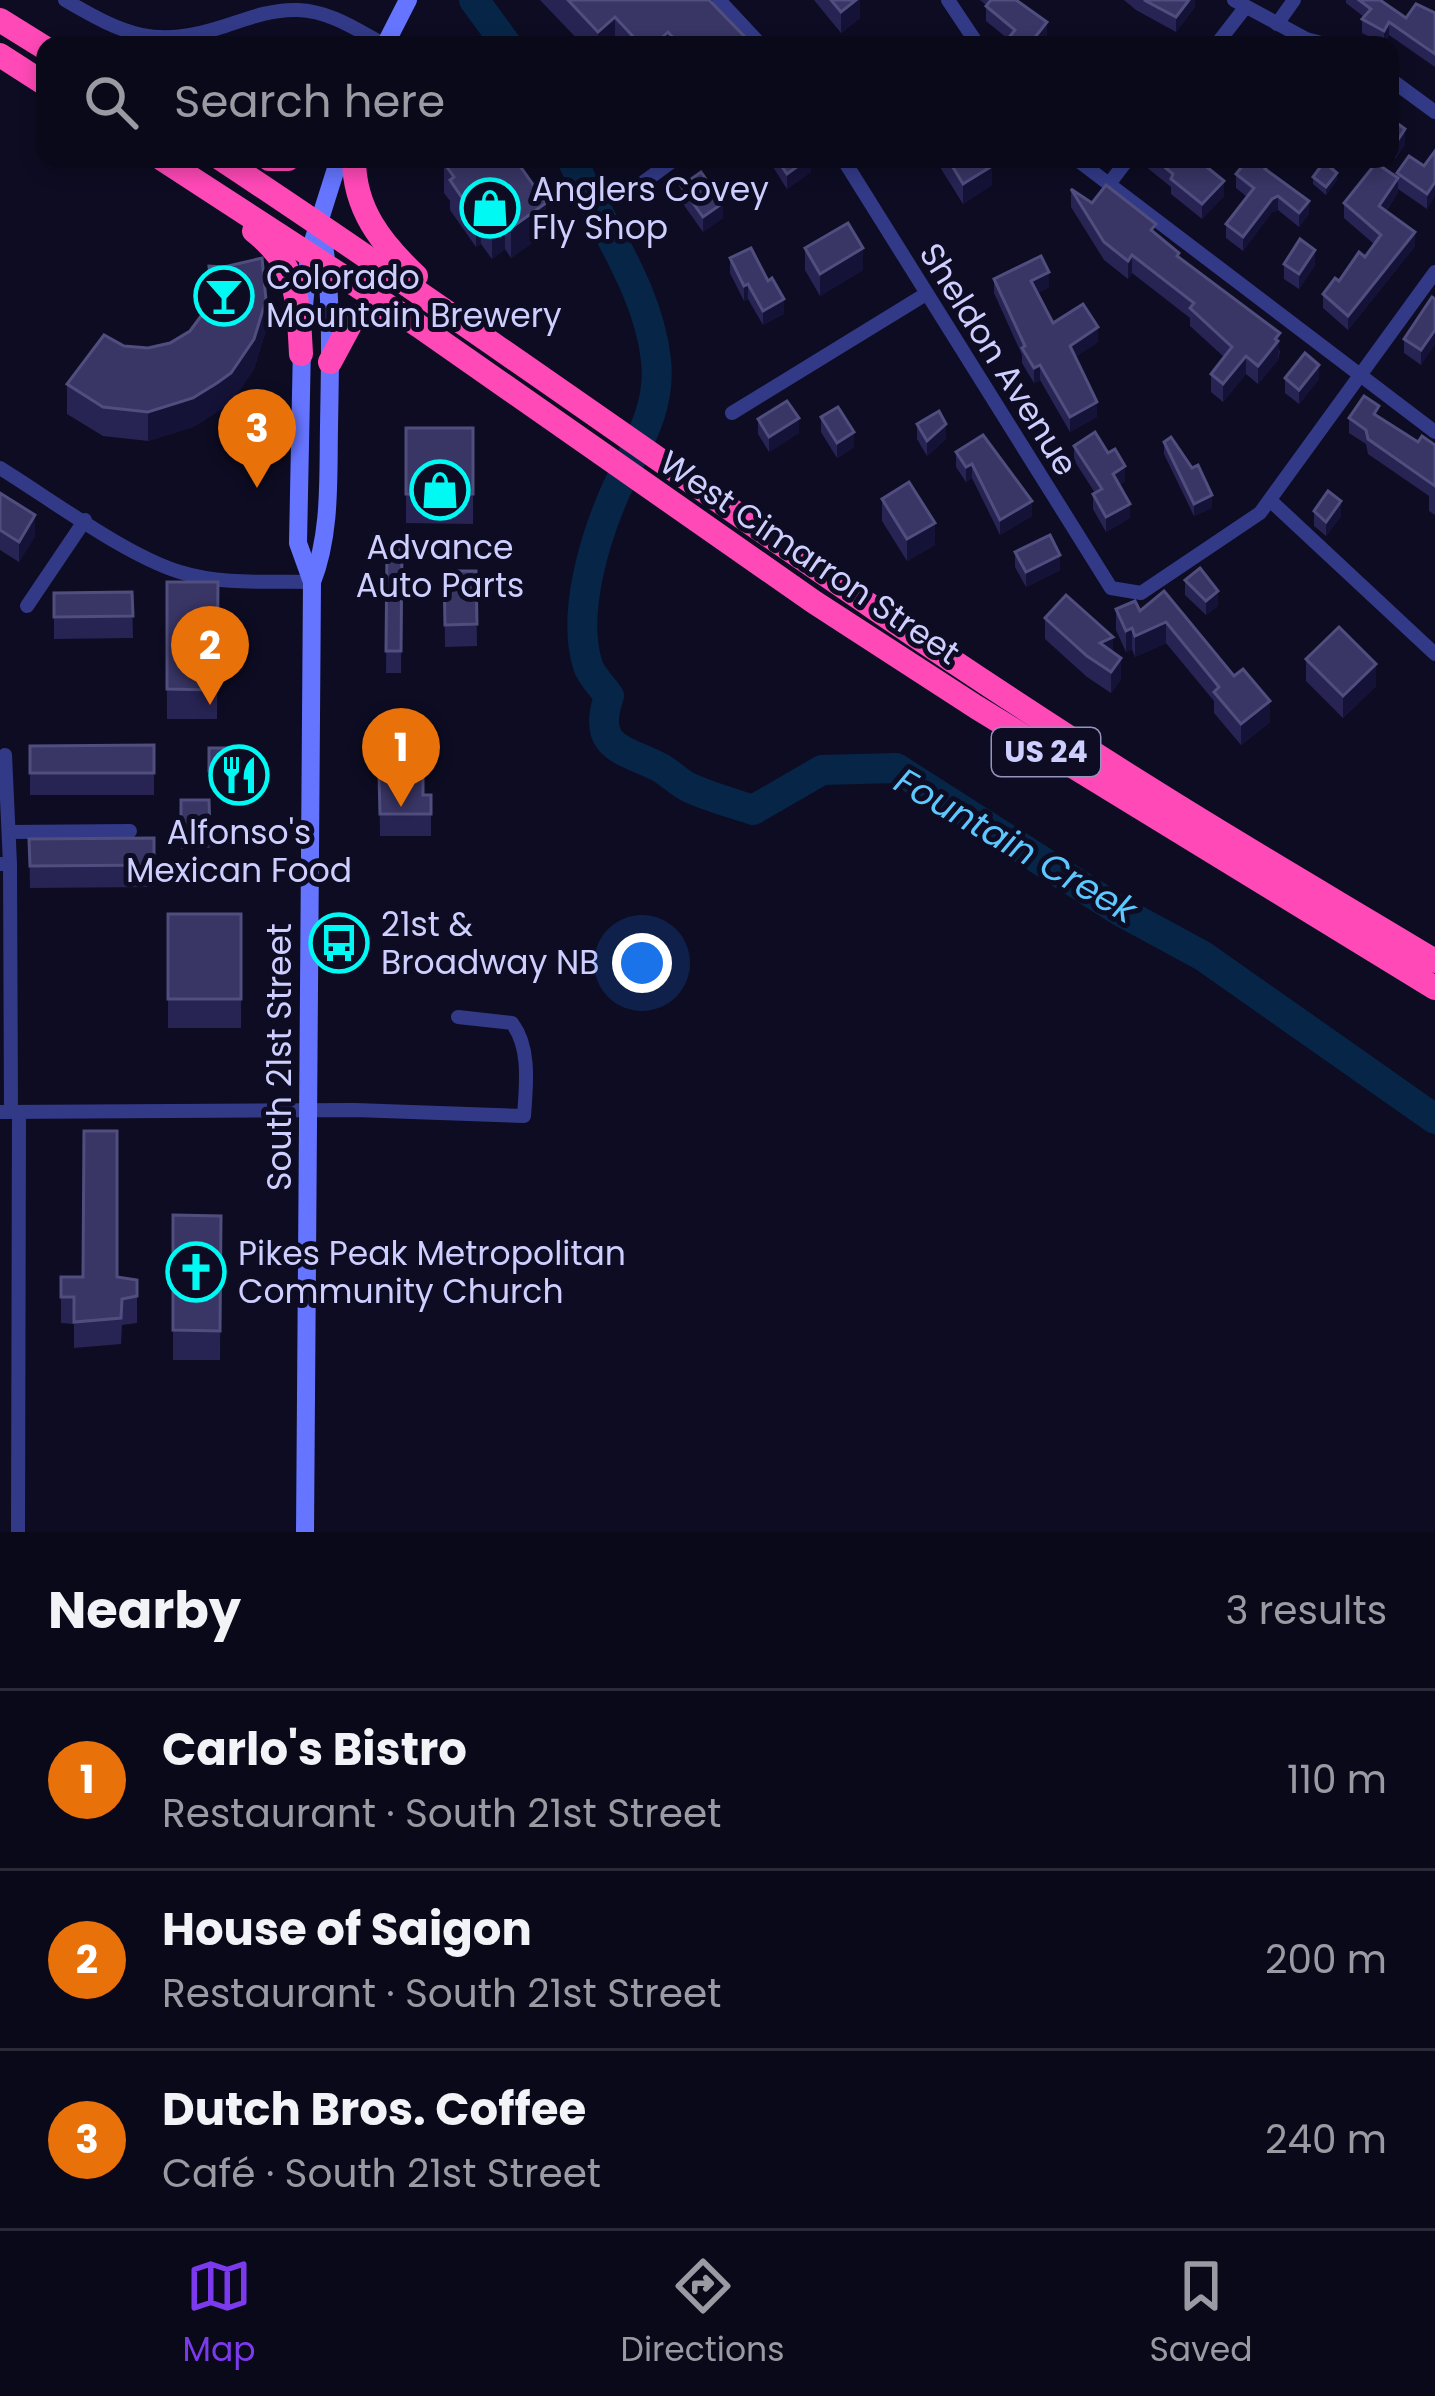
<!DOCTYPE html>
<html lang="en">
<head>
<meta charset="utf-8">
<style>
  :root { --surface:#0a091a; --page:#131223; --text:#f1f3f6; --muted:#999aa2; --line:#2a2a39; --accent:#7c3aed }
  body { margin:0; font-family:Poppins,sans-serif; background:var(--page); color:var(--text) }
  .you { position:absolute; left:642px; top:963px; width:42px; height:42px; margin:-30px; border:9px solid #fff; border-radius:50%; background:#1a73e8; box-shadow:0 0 0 18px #1a73e833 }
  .badge { display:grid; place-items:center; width:78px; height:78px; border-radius:50%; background:var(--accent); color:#fff; font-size:39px; font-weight:700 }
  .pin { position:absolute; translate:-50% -99px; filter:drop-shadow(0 3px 6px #0008) }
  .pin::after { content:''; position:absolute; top:63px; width:42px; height:36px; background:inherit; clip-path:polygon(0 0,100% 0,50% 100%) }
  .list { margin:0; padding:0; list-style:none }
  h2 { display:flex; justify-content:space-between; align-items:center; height:156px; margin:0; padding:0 48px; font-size:51px }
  h2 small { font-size:39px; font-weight:400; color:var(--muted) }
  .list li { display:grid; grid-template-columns:78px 1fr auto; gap:36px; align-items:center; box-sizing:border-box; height:180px; padding:0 48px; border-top:3px solid var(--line) }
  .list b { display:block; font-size:45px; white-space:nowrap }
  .list p { margin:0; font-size:39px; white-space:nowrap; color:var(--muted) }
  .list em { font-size:39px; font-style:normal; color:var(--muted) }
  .icon { flex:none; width:66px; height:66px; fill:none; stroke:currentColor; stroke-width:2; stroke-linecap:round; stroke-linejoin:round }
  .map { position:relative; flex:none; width:1435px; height:1532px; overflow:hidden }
  .search { position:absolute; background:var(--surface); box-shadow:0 6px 18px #0003; left:36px; right:36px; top:36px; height:132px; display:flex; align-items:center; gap:30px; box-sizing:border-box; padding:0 42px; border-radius:24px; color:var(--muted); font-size:45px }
  .sheet { height:696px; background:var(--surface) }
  nav { display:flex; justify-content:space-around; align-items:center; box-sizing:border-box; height:168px; border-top:3px solid var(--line); background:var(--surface); font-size:33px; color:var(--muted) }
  nav a { display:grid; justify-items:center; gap:6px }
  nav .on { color:var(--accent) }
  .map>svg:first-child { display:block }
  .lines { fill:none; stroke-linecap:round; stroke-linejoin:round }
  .river { stroke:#072647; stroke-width:30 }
  .street { stroke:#323a87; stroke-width:14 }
  .secondary { stroke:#6575ff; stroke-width:18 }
  .highway { stroke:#ff49b7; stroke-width:24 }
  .wall { fill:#272353 }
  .shaded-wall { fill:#151238 }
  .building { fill:#393565; stroke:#504e7e; stroke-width:3 }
  .labels { text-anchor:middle; stroke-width:10; stroke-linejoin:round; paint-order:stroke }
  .shield { fill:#0d0c23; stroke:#9494bd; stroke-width:3 }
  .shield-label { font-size:30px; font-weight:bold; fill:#cecfff }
  .poi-label { font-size:33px; fill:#cecfff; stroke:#0d0c23; text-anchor:start }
  .street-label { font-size:33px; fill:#cecfff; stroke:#0d0c23 }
  .water-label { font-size:36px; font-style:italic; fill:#5cc8ff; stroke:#0d0c23 }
</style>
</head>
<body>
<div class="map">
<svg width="1435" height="1532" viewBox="0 0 1435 1532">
  <rect width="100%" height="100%" fill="#0d0c23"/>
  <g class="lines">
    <g class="river">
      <path d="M474,0L507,45"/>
      <path d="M572,159C600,225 648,287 656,360C662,412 632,452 613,497C593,544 572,616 588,666C592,677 603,687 609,696C591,749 624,749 659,767C670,773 679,783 690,788C710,797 732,803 753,810L822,770L896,768L1120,911L1203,956L1435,1119"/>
    </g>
    <g class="street">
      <path d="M65,0C125,35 155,49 225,26C249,18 272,9 298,10C330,11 357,30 385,45"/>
      <path d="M719,0L761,45"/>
      <path d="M948,0L978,45"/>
      <path d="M1234,0L1306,39L1329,45"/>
      <path d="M1277,24L1294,0"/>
      <path d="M1216,45L1244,9"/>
      <path d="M1390,79L1435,112"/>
      <path d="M843,159L1111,588L1141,593L1260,513L1435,272"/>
      <path d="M1076,159L1435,432"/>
      <path d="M1109,184L1128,159"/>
      <path d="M637,187L675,159"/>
      <path d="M732,413L926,294"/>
      <path d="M0,468C50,499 127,556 180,572C221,585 269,581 312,582"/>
      <path d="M1271,501L1435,654"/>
      <path d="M27,606L85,520"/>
      <path d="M5,755L10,864"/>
      <path d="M9,832L130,831"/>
      <path d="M0,864H10L11,1112"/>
      <path d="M0,1112L355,1110L524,1116C526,1086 531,1048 512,1023L458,1017"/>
      <path d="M18,1532L19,1112"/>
    </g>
    <g class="secondary">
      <path d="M385,45L408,0"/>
      <path d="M304,306L309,254L339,159"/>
      <path d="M302,345L298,543L312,582L305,1532"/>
      <path d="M312,582C331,534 328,479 329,427C330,359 333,292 321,225"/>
    </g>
    <g class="highway">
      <path d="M0,20L45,48"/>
      <path d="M0,55L45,84"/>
      <path d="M162,159L419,326L814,602L976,707L1435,988"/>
      <path d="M221,159C532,364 831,589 1147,787C1242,847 1339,903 1435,961"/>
      <path d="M269,159H288"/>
      <path d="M354,159C354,209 381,243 416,276"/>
      <path d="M254,231C299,266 298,301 301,354"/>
      <path d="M330,362L351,323L366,311L395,315"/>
    </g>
  </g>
  <g class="wall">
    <path d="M540,0H709L744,45H583Z"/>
    <path d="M814,0H860V18L841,33Z"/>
    <path d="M980,0H1016L1047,37L1040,45H1007L1008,39L986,21V5Z"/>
    <path d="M1124,0H1195V7L1176,32L1136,10Z"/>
    <path d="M1346,0H1380L1406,18L1435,13V67L1389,35L1384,44L1362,33V19L1364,17L1346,3Z"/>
    <path d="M1390,118L1405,144L1396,158L1390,154Z"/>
    <path d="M1435,151L1427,209L1398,189V192L1386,211L1415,246L1348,330L1323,308V294L1365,257L1374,244L1344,218V203L1397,177V173L1424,166Z"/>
    <path d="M768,159H811V172L787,189Z"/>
    <path d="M935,159H988L992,185L963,204Z"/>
    <path d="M1139,159H1197L1224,196L1202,219L1171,194V187L1139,161Z"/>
    <path d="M444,163L546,233L511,258L505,249L492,259L481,244L476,247L450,210V201L444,193Z"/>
    <path d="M1271,173L1309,214L1299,227L1278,210L1272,212L1243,251L1226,238V224L1247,197L1236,188V174Z"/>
    <path d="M1313,177L1337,180L1326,195L1313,184Z"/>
    <path d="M681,186L723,218L703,232L681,201Z"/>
    <path d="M1071,189L1092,203L1156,235L1280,351L1278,360L1258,384L1246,374L1223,402L1211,392V374L1224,357L1190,326V318L1132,273L1128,279L1104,260L1071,207Z"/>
    <path d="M805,248L863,270L820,296L805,270Z"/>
    <path d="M730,258L784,314L763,325L748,299L744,301L730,273Z"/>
    <path d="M1284,264L1315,265L1299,289L1284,279Z"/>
    <path d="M209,266L266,330L254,369L231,403L193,427L148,441L103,436L67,414V384L148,348L170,343L190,331L204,312L209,296Z"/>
    <path d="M994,279L1049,287L1037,293L1053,323L1098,342L1075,357L1097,417L1070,432L1040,380L1034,383L1022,363V355L994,293Z"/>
    <path d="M1435,299L1421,365L1404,353V339Z"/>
    <path d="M1285,378L1319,379L1299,404L1285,393Z"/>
    <path d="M821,417L854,447L837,458L821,432Z"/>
    <path d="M1379,417L1418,442L1435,445V515L1429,511V496L1368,454L1366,444L1349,433V418Z"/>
    <path d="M758,419L799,433L769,452L758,434Z"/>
    <path d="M917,424L946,439L927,456L917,439Z"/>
    <path d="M406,428H473V524L406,523Z"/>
    <path d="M1164,442L1192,468L1212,508L1194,516L1164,454Z"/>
    <path d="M1074,446L1125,481L1119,485L1130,518L1106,532L1093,509V494L1095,493L1074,460Z"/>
    <path d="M956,452L1032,516L1000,535L972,478L966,482L956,467Z"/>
    <path d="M0,493L35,536L19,562L0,550Z"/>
    <path d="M882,499L935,545L907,561L882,521Z"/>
    <path d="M1314,511L1341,516L1326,536L1314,526Z"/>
    <path d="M387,546H402L401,673H386Z"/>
    <path d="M1015,552L1060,570L1026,587L1015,567Z"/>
    <path d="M444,571H476L477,646L445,647Z"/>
    <path d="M1185,580L1218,606L1206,615L1185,595Z"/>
    <path d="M167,582H218L217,719H167Z"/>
    <path d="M1164,591L1270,722L1241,745L1214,713V701L1166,643L1135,657L1132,649L1126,652L1116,630V609L1140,611Z"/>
    <path d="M132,592L133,638L54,639V593Z"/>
    <path d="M1045,618L1113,652L1121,679L1111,693L1087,677L1045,639Z"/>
    <path d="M1306,659L1376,686L1343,718L1306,681Z"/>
    <path d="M154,745V795H30V746Z"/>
    <rect x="209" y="748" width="35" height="38"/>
    <path d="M379,775L423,795H431V836H380Z"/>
    <path d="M181,800H209L210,848L181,849Z"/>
    <path d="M154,838V887L30,888L29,839Z"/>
    <rect x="168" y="914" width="73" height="114"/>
    <path d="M173,1215L221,1216L220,1360H173Z"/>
    <path d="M61,1277H117L137,1280V1323L122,1325L121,1344L74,1348V1324L61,1323Z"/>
  </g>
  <g class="shaded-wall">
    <path d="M856,0H860V18L841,33V12Z"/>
    <path d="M1189,0H1195V7L1176,32V17Z"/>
    <path d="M615,17V45H598V32Z"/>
    <path d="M1047,22V37L1040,45H1029Z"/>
    <path d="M1389,22V35L1384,44V31Z"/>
    <path d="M668,32V45H654Z"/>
    <path d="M1405,129V144L1396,158V143Z"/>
    <path d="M808,159H811V172L787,189V174Z"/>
    <path d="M992,166V185L963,204V184Z"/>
    <path d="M1337,173V180L1326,195V187Z"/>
    <path d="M1398,178V192L1379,220V206Z"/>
    <path d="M1224,181V196L1202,219V204Z"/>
    <path d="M1435,182V197L1427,209V194Z"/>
    <path d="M1278,196V210L1272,212L1243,251V237L1272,199Z"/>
    <path d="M1309,201V214L1299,227V213Z"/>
    <path d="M546,203V233L511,258V228Z"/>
    <path d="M723,203V218L703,232V217Z"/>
    <path d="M481,214V244L476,247V218Z"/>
    <path d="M505,220V249L492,259V230Z"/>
    <path d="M1415,232V246L1348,330V316Z"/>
    <path d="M863,248V270L820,296V274Z"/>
    <path d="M1315,250V265L1299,289V274Z"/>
    <path d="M1132,255V273L1128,279V261Z"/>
    <path d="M1049,272V287L1031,296V281Z"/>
    <path d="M748,284V299L744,301V286Z"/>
    <path d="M784,299V314L763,325V311Z"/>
    <path d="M266,300V330L254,369L231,403L193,427L148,441V412Z"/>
    <path d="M1098,327V342L1070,361V346Z"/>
    <path d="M1435,330V345L1421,365V350Z"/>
    <path d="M1280,333L1278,360L1258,384V366Z"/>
    <path d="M1246,356V374L1223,402V384Z"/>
    <path d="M1040,365V380L1034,383V368Z"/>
    <path d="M1319,365V379L1299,404V390Z"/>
    <path d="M1097,402V417L1070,432V417Z"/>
    <path d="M799,418V433L769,452V437Z"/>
    <path d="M946,424V439L927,456V441Z"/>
    <path d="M854,432V447L837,458V443Z"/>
    <path d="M972,464V478L966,482V467Z"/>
    <path d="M1125,466V481L1113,488V474Z"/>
    <path d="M1212,495V508L1194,516V504Z"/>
    <path d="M1032,501V516L1000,535V520Z"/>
    <path d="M1341,501V516L1326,536V522Z"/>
    <path d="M1130,504V518L1106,532V517Z"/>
    <path d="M35,515V536L19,562V542Z"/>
    <path d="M935,523V545L907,561V539Z"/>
    <path d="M1060,555V570L1026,587V572Z"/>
    <path d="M1218,591V606L1206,615V601Z"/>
    <path d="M1166,622V643L1135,657V636Z"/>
    <path d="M1132,628V649L1126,652V631Z"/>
    <path d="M1113,637V658L1100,643Z"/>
    <path d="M1121,658V679L1111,693V672Z"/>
    <path d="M1376,664V686L1343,718V696Z"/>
    <path d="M1270,701V722L1241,745V724Z"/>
  </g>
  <g class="building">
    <path d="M568,0H709L744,36L734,45H680L668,32L654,45H641L615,17L598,32Z"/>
    <path d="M831,0H856L841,12Z"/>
    <path d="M991,0H1016L1047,22L1029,45H1013L1007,40L1015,30L986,6Z"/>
    <path d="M1144,0H1189L1176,17Z"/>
    <path d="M1359,0H1380L1406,18L1416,4L1435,13V54L1389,22L1384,31L1362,19L1371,9Z"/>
    <path d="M1390,118L1405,129L1396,143L1390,139Z"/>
    <path d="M1435,151V182L1427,194L1397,173L1409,156L1424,166Z"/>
    <path d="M450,159H515L546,203L511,228L505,220L492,230L481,214L476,218L450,180L454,177L444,163Z"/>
    <path d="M777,159H808L787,174Z"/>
    <path d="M948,159H988L992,166L963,184Z"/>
    <path d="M1155,159H1197L1224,181L1202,204L1171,179L1173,174Z"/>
    <path d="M1248,159H1267L1271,162L1265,169L1309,201L1299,213L1278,196L1272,199L1243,237L1226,224L1254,188L1236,174Z"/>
    <path d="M1324,162L1337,173L1326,187L1313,177Z"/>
    <path d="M1376,163L1398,178L1379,206L1415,232L1348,316L1323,294L1335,278L1339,281L1359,252L1365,257L1381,235L1344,203Z"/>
    <path d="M701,172L723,203L703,217L681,186Z"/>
    <path d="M1106,185L1156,224L1151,230L1179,253L1177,256L1280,333L1275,339L1278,341L1258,366L1246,356L1223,384L1211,374L1232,347L1190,308L1194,303L1132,255L1128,261L1104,242L1071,189L1092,203Z"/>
    <path d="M848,223L863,248L820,274L805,248Z"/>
    <path d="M1300,239L1315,250L1299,274L1284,264Z"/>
    <path d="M751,248L768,281L772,278L784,299L763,311L748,284L744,286L730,258Z"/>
    <path d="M1041,256L1049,272L1031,281L1053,323L1083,304L1098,327L1070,346L1097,402L1070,417L1040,365L1034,368L1022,348L1025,346L994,279Z"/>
    <path d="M262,258L266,300L254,339L231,373L217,383L193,398L148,412L103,407L67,384L104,335L124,346L148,348L170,343L190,331L204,312L211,290L209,266L224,267Z"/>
    <path d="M1432,297L1435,299V330L1421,350L1404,339Z"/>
    <path d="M1305,353L1319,365L1299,390L1285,378Z"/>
    <path d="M1364,396L1379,406L1374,414L1418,442L1422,436L1435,445V486L1368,439L1366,430L1349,418Z"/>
    <path d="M787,401L799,418L769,437L758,419Z"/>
    <path d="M838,407L854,432L837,443L821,417Z"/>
    <path d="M939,411L946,424L927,441L917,424Z"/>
    <rect x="406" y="428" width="67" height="66"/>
    <path d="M1095,432L1108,453L1115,449L1125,466L1113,474L1130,504L1106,517L1093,494L1102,489L1074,446Z"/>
    <path d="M983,435L1032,501L1000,520L972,464L966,467L956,452Z"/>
    <path d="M1171,437L1192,468L1198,465L1212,495L1194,504L1164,442Z"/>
    <path d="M909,482L935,523L907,539L882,499Z"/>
    <path d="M1328,491L1341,501L1326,522L1314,511Z"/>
    <path d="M0,493L35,515L19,542L0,530Z"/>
    <path d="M1050,535L1060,555L1026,572L1015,552Z"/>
    <path d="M387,546H402L401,651H386Z"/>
    <path d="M1200,568L1218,591L1206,601L1185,580Z"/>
    <path d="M444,571H476L477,624L445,625Z"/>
    <path d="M167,582H218L217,690L167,689Z"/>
    <path d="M1164,591L1234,676L1243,669L1270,701L1241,724L1214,692L1219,687L1166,622L1135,636L1132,628L1126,631L1116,609L1135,601L1140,611Z"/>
    <path d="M132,592L133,616L54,617V593Z"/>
    <path d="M1066,595L1113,637L1100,643L1121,658L1111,672L1087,656L1045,618Z"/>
    <path d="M1339,627L1376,664L1343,696L1306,659Z"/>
    <path d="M154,745V773H30V746Z"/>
    <rect x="209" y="748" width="35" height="23"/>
    <path d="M423,774V795H431V814H380L379,775Z"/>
    <path d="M181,800H209L210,833L181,834Z"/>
    <path d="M154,838V865L30,866L29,839Z"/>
    <rect x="168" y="914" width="73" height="85"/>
    <path d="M84,1131H117V1277L137,1280V1296L122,1299L121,1318L74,1322V1297H61V1277H83Z"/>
    <path d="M173,1215L221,1216L220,1331L173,1330Z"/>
  </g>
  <defs>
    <g id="shop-ring" transform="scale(3)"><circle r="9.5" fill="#0d0c23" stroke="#00f9f3" stroke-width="1.5"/><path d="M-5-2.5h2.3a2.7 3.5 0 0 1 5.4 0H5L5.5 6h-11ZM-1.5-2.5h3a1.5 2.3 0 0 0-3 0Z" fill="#00f9f3"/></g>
    <g id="bar-ring" transform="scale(3)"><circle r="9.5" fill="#0d0c23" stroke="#00f9f3" stroke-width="1.5"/><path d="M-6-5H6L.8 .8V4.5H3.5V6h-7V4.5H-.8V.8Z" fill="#00f9f3"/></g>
    <g id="restaurant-ring" transform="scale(3)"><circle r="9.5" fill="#0d0c23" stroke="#00f9f3" stroke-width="1.5"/><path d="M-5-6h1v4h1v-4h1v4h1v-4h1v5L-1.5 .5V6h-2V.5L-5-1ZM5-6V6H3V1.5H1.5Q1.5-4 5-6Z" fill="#00f9f3"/></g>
    <g id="bus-ring" transform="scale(3)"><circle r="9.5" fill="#0d0c23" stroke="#00f9f3" stroke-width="1.5"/><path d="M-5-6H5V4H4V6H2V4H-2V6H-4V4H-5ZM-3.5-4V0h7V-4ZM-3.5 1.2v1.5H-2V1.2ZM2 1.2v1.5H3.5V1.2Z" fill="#00f9f3"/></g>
    <g id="church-ring" transform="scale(3)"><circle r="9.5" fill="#0d0c23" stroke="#00f9f3" stroke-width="1.5"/><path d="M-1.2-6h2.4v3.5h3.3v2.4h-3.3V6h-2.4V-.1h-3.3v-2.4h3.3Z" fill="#00f9f3"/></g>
  </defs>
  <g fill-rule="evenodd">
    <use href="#shop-ring" x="490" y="208"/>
    <use href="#bar-ring" x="224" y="296"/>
    <use href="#shop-ring" x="440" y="490"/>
    <use href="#restaurant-ring" x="239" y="775"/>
    <use href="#bus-ring" x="339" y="943"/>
    <use href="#church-ring" x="196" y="1272"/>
  </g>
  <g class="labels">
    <rect class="shield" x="992" y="728" width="108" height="48" rx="9"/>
    <g class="shield-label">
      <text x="1046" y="762">US 24</text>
    </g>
    <g class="poi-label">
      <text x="532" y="201">Anglers Covey<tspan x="532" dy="38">Fly Shop</tspan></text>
      <text x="266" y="289">Colorado<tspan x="266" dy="38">Mountain Brewery</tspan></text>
      <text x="440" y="559" text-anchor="middle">Advance<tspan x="440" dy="38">Auto Parts</tspan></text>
      <text x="239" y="844" text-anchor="middle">Alfonso's<tspan x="239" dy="38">Mexican Food</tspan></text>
      <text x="381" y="936">21st &amp;<tspan x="381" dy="38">Broadway NB</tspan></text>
      <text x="238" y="1265">Pikes Peak Metropolitan<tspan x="238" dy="38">Community Church</tspan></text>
    </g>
    <g class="street-label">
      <text transform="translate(999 359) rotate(58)" y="12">Sheldon Avenue</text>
      <text transform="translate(810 557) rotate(34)" y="12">West Cimarron Street</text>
      <text transform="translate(279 1057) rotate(-90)" y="12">South 21st Street</text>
    </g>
    <g class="water-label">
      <text transform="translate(1016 845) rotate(30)" y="13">Fountain Creek</text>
    </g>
  </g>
</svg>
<div class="you"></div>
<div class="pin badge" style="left:401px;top:807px;background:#e8710a">1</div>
<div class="pin badge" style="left:210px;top:705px;background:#e8710a">2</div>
<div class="pin badge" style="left:257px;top:488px;background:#e8710a">3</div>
<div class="search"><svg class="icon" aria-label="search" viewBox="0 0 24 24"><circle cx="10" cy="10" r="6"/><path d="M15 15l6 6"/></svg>Search here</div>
</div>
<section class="sheet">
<h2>Nearby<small>3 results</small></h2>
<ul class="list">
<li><span class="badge" style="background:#e8710a">1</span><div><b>Carlo's Bistro</b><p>Restaurant · South 21st Street</p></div><em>110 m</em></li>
<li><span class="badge" style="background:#e8710a">2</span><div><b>House of Saigon</b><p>Restaurant · South 21st Street</p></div><em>200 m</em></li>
<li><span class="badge" style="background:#e8710a">3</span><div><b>Dutch Bros. Coffee</b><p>Café · South 21st Street</p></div><em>240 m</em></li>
</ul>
</section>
<nav>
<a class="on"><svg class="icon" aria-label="map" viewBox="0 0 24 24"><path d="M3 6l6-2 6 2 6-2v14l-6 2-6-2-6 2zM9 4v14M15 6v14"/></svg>Map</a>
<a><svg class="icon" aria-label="directions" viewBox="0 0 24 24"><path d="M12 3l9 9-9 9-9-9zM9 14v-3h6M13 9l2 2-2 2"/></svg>Directions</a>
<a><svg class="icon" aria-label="saved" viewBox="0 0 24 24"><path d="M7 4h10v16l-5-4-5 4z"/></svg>Saved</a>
</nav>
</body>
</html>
